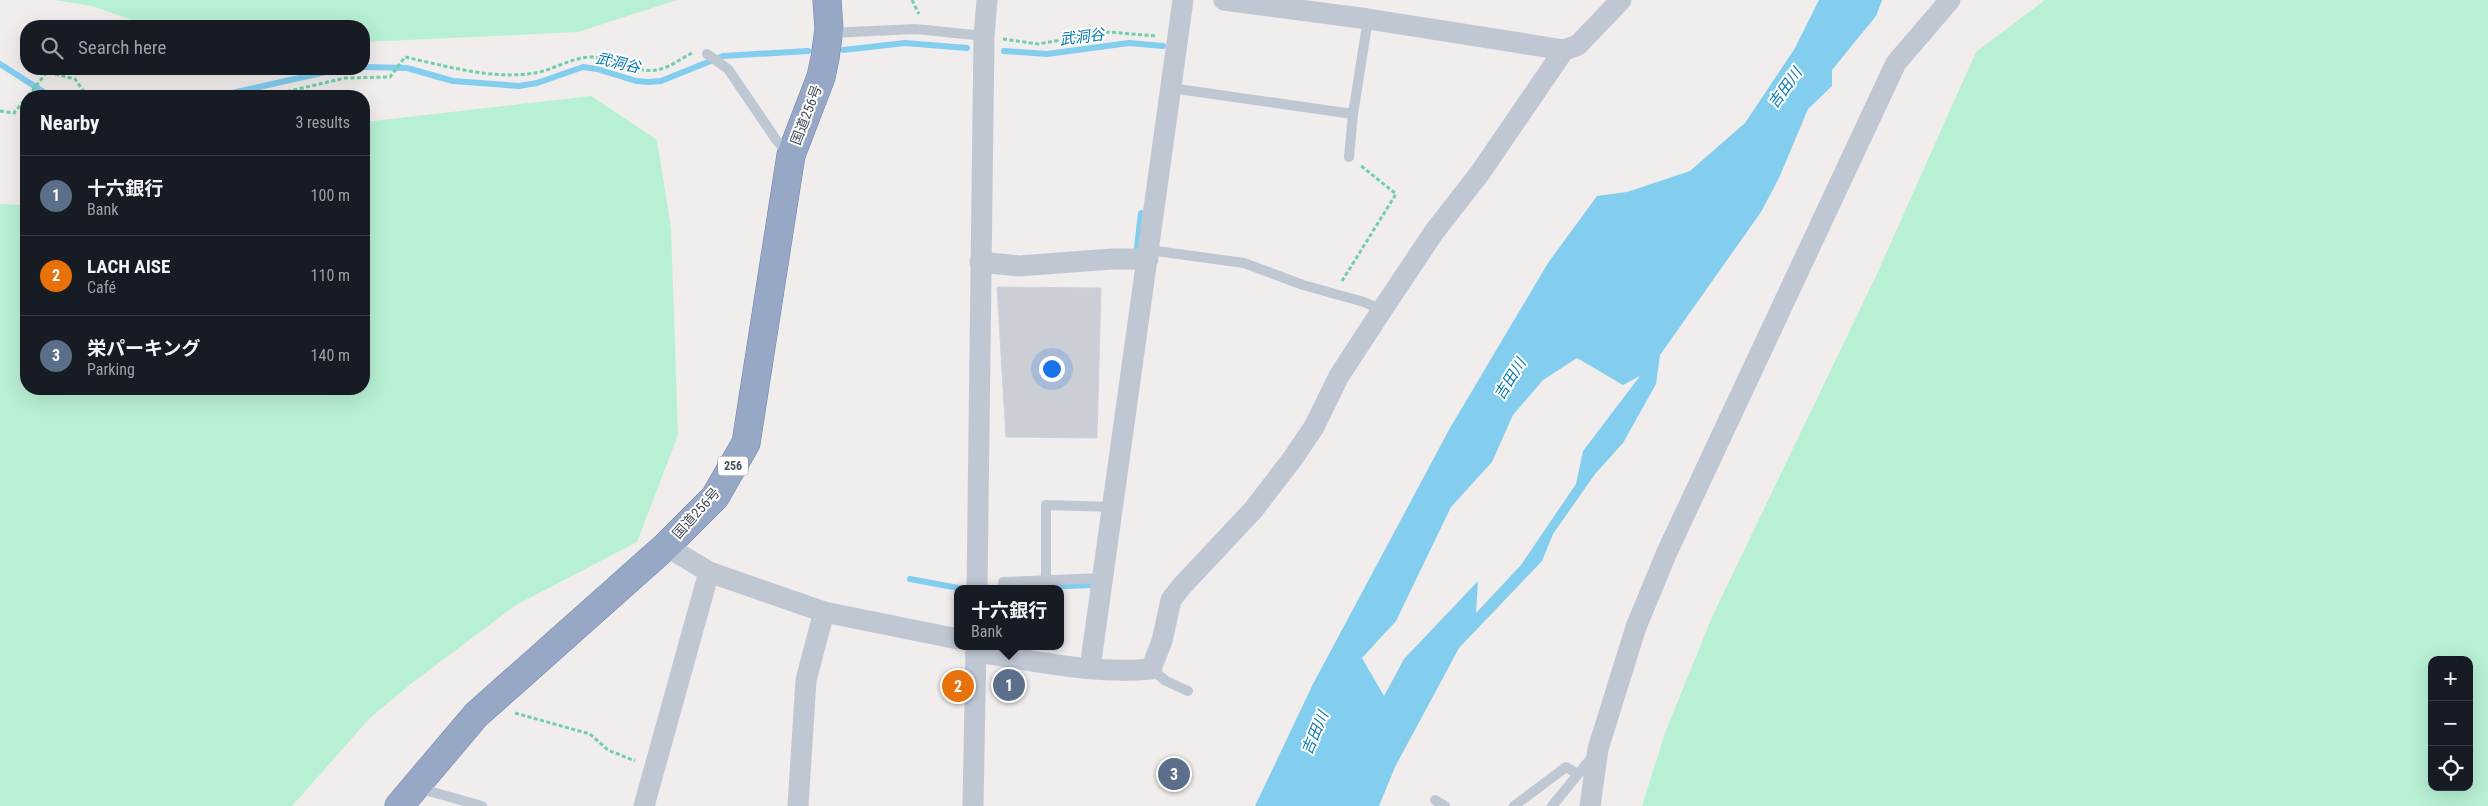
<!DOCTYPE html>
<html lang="en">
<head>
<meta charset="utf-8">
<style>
  :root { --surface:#171b24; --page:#242831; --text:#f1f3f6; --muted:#9ea1a6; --line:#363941; --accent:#8cadee }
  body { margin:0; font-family:"Roboto Condensed","Noto Sans JP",sans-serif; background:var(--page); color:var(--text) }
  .controls { position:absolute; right:15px; bottom:15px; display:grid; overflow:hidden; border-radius:10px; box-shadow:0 5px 20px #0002 }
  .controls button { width:45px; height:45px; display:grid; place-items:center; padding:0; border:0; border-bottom:1px solid var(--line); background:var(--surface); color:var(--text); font:25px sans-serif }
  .you { position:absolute; left:1051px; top:368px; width:18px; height:18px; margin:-12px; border:4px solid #fff; border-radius:50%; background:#1a73e8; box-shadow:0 0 0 8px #1a73e833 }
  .badge { display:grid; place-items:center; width:32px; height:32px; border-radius:50%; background:var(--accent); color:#fff; font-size:16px; font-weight:700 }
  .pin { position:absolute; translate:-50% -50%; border:2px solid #fff; box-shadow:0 1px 5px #0006 }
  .popup { position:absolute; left:954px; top:585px; width:110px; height:65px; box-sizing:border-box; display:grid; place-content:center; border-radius:10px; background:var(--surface); filter:drop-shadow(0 1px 4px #0005); font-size:16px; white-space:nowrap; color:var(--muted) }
  .popup b { font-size:19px; color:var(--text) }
  .popup::after { content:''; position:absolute; left:50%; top:100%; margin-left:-10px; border:10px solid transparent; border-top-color:var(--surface) }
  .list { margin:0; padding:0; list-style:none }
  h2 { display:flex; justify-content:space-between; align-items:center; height:65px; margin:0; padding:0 20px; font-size:21px }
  h2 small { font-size:16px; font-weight:400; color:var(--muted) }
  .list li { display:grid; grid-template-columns:32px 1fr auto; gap:15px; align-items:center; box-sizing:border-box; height:80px; padding:0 20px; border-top:1px solid var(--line) }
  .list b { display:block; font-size:19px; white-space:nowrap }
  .list p { margin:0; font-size:16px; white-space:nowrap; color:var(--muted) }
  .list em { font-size:16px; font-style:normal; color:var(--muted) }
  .icon { flex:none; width:28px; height:28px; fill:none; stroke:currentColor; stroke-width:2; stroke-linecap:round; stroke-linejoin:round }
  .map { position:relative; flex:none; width:2488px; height:806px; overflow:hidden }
  .search { position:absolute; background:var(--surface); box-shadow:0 5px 20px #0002; left:20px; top:20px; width:350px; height:55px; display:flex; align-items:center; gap:12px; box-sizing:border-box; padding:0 18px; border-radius:20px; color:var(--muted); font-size:19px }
  .panel { position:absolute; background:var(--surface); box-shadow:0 5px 20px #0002; left:20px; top:90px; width:350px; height:305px; border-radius:20px }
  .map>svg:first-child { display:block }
  .green { fill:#b8f0d4; fill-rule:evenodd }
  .water { fill:#83cdef; fill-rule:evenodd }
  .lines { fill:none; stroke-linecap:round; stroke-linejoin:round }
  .stream { stroke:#83cdef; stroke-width:6 }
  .building { fill:#cbced5; stroke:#d0d2d9 }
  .trunk-casing { stroke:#6d84aa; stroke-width:29 }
  .path { stroke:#6ed0aa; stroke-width:3; stroke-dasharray:4 2.5; stroke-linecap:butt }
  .service { stroke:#bfc7d3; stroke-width:10 }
  .minor { stroke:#bfc7d3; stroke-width:21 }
  .trunk { stroke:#96a8c6; stroke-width:28 }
  .labels { text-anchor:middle; stroke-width:4; stroke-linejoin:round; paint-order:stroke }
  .shield { fill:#fff; stroke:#7c838c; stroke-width:1 }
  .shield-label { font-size:12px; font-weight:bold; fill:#444e5b }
  .street-label { font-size:14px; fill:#444e5b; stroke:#fff }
  .water-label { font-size:15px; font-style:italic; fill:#0678ac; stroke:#fff }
</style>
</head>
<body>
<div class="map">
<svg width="2488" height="806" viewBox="0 0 2488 806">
  <rect width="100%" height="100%" fill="#f0edec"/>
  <g class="green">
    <path d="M54,0H677L578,32L364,42V26H149L92,6Z"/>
    <path d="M2045,0H2488V806H1642L1665,733L1712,617L1876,276L1976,52ZM2432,660H2469V787H2432Z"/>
    <path d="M591,96L657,140L671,228L678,435L637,542L516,605L412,683L370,718L292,806H0V204L26,205V389H364V122Z"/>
  </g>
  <path class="water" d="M1819,0H1882L1876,16L1832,70V86L1808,109L1779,178L1761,212L1660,355L1656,384L1623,443L1595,474L1553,534L1542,561L1459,648L1395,767L1379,806H1255L1313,684L1450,428L1548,263L1597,196L1627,192L1690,171L1745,123L1795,48ZM1577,358L1623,385L1640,376L1583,451L1576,484L1521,565L1476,613L1478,581L1404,659L1384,696L1362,658L1396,621L1451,507L1492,462L1513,415L1543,380Z"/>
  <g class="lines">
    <g class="stream">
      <path d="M843,50L905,43L967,48"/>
      <path d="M1004,51L1047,54L1129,43L1163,46"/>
      <path d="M0,64L50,96"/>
      <path d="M364,67L407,68L453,81L519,86L537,83L583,67L597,69L636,81L649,82L661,81L723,56L808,51"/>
      <path d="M219,96L339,69"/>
      <path d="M1137,247L1141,213"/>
      <path d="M910,579L964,589"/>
      <path d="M987,589L1093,585"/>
    </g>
  </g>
  <path class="building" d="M997,287L1101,288L1097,438L1006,437Z"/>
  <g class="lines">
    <g class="trunk-casing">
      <path id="trunk" d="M399,806L476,715L666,546L715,497L746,443L791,155L821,77L825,58L829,29L827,0"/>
    </g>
    <g class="path">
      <path d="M912,0L919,14"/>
      <path d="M1003,39L1038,44L1108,32L1157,36"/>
      <path d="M28,96L47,72L75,79L87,96"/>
      <path d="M268,96L345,78L390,77L405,57C446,66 492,80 535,73C553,70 570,58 590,57C613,57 638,76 661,69C672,66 682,58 692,53"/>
      <path d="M0,111L14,113L26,98"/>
      <path d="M1342,281L1396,194L1360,165"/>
      <path d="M515,713L590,734L608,750L635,761"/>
    </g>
    <g class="service">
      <path d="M830,33L915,29L984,36"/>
      <path d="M707,54L728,69L777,141L790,154"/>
      <path d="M1171,88L1353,114"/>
      <path d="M1349,157L1353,114L1368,19"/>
      <path d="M1149,250L1244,263L1303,285L1364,302L1382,310"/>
      <path d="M1046,580V505L1113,507"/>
      <path d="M1003,589V582L1103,578"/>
      <path d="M1151,669L1166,681L1188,691"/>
      <path d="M418,788L482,806"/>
      <path d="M1435,800L1445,806"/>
      <path d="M1514,806L1566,767L1578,774"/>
      <path d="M1552,806L1593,756"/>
    </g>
    <g class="minor">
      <path d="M1224,0L1368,19L1564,50"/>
      <path d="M980,262L1019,266L1112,259H1148"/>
      <path d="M666,546L709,572L824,612L958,639"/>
      <path d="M977,589L984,36L987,0"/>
      <path d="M976,652C1033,660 1094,675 1151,669L1162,641L1171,600L1181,587L1254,509L1293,458L1314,427L1339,376L1382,310L1434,232L1480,173L1564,50L1578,45L1621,0"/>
      <path d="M1090,668L1183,0"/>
      <path d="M644,806L709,572"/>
      <path d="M798,806L806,680L824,612"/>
      <path d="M973,806L976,646"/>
      <path d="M1590,806L1598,749L1636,627L1667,552L1896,63L1950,0"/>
    </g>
    <use href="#trunk" class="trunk"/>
  </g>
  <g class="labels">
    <rect class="shield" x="718" y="456.5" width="30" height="19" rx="4"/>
    <g class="shield-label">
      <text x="733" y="470">256</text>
    </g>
    <g class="street-label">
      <text transform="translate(806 115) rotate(-69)" y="5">国道256号</text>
      <text transform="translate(696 513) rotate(-48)" y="5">国道256号</text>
    </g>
    <g class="water-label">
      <text transform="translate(1082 37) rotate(-7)" y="5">武洞谷</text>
      <text transform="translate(618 63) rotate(13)" y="5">武洞谷</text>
      <text transform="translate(1785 88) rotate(-54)" y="5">吉田川</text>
      <text transform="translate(1510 379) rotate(-58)" y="5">吉田川</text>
      <text transform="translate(1315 733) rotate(-67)" y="5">吉田川</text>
    </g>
  </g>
</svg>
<div class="controls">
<button>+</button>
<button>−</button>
<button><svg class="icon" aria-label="locate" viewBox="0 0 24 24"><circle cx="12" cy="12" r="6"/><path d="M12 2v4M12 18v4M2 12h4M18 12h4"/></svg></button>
</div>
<div class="you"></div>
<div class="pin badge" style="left:1009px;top:685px;background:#5c6f8a">1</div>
<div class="popup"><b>十六銀行</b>Bank</div>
<div class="pin badge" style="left:958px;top:686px;background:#e8710a">2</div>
<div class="pin badge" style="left:1174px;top:774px;background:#5c6f8a">3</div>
<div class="search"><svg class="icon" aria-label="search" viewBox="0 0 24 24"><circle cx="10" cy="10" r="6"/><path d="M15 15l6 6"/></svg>Search here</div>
<section class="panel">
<h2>Nearby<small>3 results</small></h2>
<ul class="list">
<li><span class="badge" style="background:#5c6f8a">1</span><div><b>十六銀行</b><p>Bank</p></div><em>100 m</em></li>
<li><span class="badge" style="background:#e8710a">2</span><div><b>LACH AISE</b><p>Café</p></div><em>110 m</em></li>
<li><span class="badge" style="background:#5c6f8a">3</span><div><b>栄パーキング</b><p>Parking</p></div><em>140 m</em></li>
</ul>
</section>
</div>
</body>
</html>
